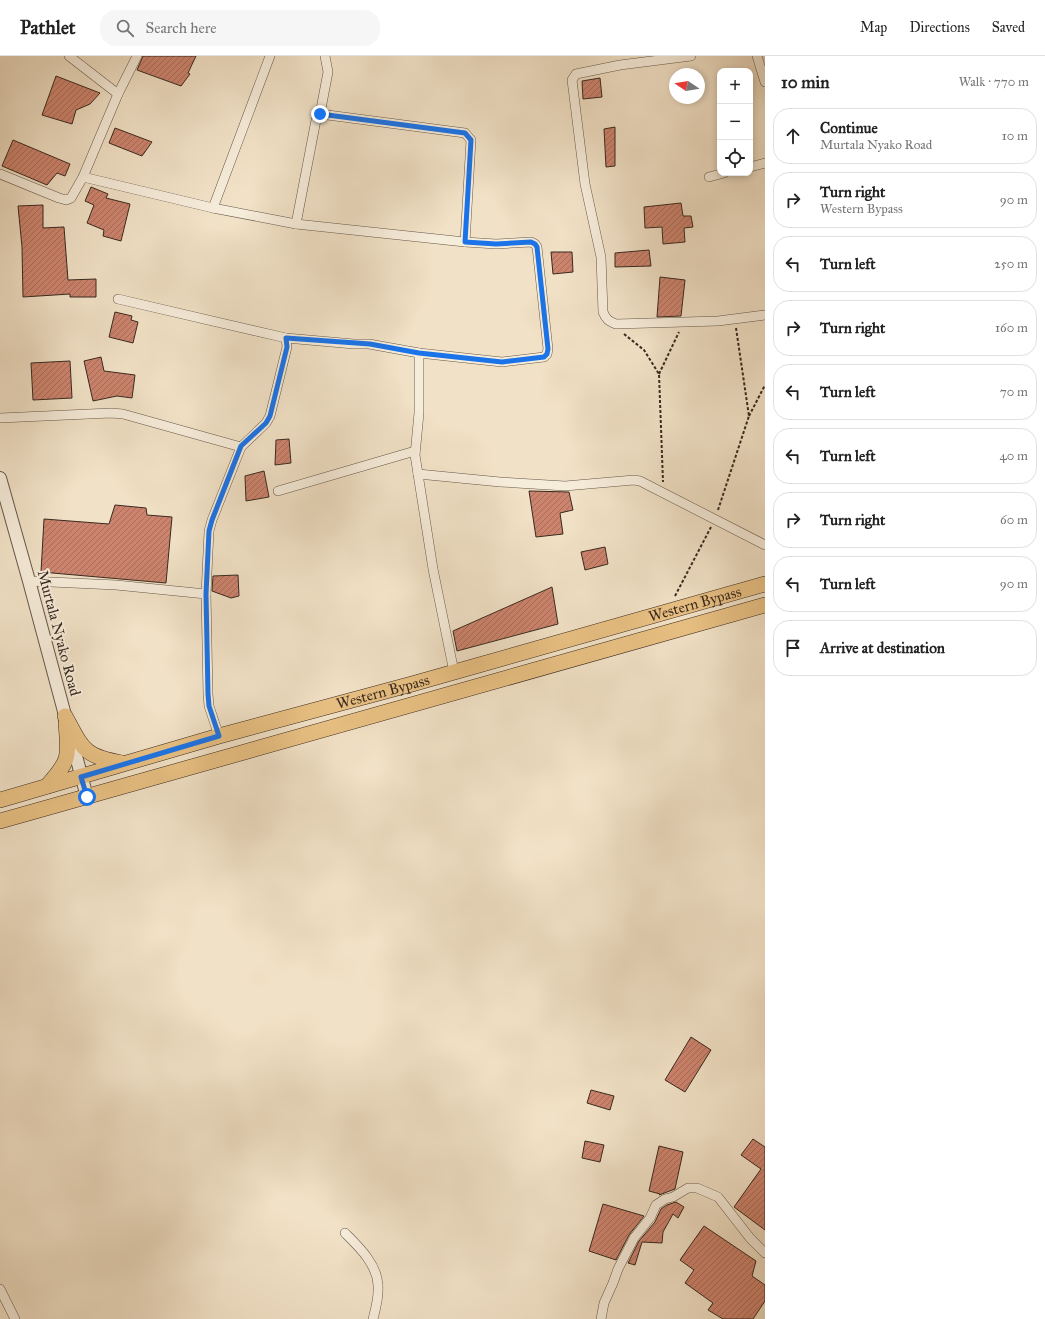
<!DOCTYPE html>
<html lang="en">
<head>
<meta charset="utf-8">
<style>
  :root { --surface:#fff; --page:#f6f6f6; --text:#222; --muted:#767676; --line:#e0e0e0 }
  body { margin:0; font-family:"IM FELL Great Primer",serif; background:var(--page); color:var(--text) }
  .controls { position:absolute; right:12px; top:12px; display:grid; overflow:hidden; border-radius:8px; box-shadow:0 2px 6px #0003 }
  .controls button { width:36px; height:36px; display:grid; place-items:center; padding:0; border:0; border-bottom:1px solid var(--line); background:var(--surface); color:var(--text); font:20px sans-serif }
  .compass { position:absolute; left:669px; top:12px; width:36px; height:36px; border-radius:50%; background:var(--surface); box-shadow:0 2px 6px #0003; rotate:282deg }
  .stop { position:absolute; width:12px; height:12px; margin:-9px; border:3px solid #1a73e8; border-radius:50%; background:#fff }
  .stop.end { background:#1a73e8; border-color:#fff; box-shadow:0 1px 4px #0008 }
  .list { margin:0; padding:0; list-style:none }
  h2 { display:flex; justify-content:space-between; align-items:center; height:52px; margin:0; padding:0 16px; font-size:17px }
  h2 small { font-size:13px; font-weight:400; color:var(--muted) }
  .list li { display:grid; grid-template-columns:26px 1fr auto; gap:12px; align-items:center; box-sizing:border-box; height:56px; margin:0 8px 8px; padding:0 8px; border:1px solid var(--line); border-radius:16px }
  .list b { display:block; font-size:15px; white-space:nowrap }
  .list p { margin:0; font-size:13px; white-space:nowrap; color:var(--muted) }
  .list em { font-size:13px; font-style:normal; color:var(--muted) }
  .icon { flex:none; width:22px; height:22px; fill:none; stroke:currentColor; stroke-width:2; stroke-linecap:round; stroke-linejoin:round }
  .map { position:relative; flex:none; width:765px; height:1263px; overflow:hidden }
  header { display:flex; align-items:center; gap:24px; box-sizing:border-box; height:56px; padding:0 20px; background:var(--surface); border-bottom:1px solid var(--line) }
  header strong { font-size:19px }
  nav { display:flex; gap:22px; margin-inline-start:auto; font-size:14px }
  .search { width:280px; height:36px; background:var(--page); display:flex; align-items:center; gap:10px; box-sizing:border-box; padding:0 14px; border-radius:16px; color:var(--muted); font-size:15px }
  main { display:flex }
  aside { flex:1; background:var(--surface) }
  .map>svg:first-child { display:block }
  .building { fill:url(#building-hatch); stroke:#38291f }
  .lines { fill:none; stroke-linecap:round; stroke-linejoin:round }
  .minor-casing { stroke:#665749; stroke-width:10 }
  .tertiary-casing { stroke:#665749; stroke-width:14 }
  .primary-casing { stroke:#38291f; stroke-width:16 }
  .path { stroke:#38291f; stroke-width:2; stroke-dasharray:3 2; stroke-linecap:butt }
  .minor { stroke:#f6ecda; stroke-width:9 }
  .tertiary { stroke:#f6ecda; stroke-width:12 }
  .primary { stroke:#e8c083; stroke-width:15 }
  .route { stroke:#1a73e8; stroke-width:5 }
  .labels { text-anchor:middle; stroke-width:4; stroke-linejoin:round; paint-order:stroke }
  .street-label { font-size:15px; fill:#38291f; stroke:#f6ecda }
</style>
</head>
<body>
<header>
<strong>Pathlet</strong>
<div class="search"><svg class="icon" aria-label="search" viewBox="0 0 24 24"><circle cx="10" cy="10" r="6"/><path d="M15 15l6 6"/></svg>Search here</div>
<nav><a>Map</a><a>Directions</a><a>Saved</a></nav>
</header>
<main>
<div class="map">
<svg width="765" height="1263" viewBox="0 0 765 1263">
  <defs>
    <pattern id="building-hatch" width="6" height="6" patternUnits="userSpaceOnUse"><rect width="6" height="6" fill="#cd846e"/><path d="M-1 1l2-2M0 6l6-6M5 7l2-2" fill="none" stroke="#a76c5a"/></pattern>
  </defs>
  <rect width="100%" height="100%" fill="#f1e1c6"/>
  <filter id="stains"><feTurbulence type="fractalNoise" baseFrequency=".005" numOctaves="4"/><feColorMatrix values="0 0 0 0 .2 0 0 0 0 .09 0 0 0 0 .02 0 0 0 .5 -.17"/></filter>
  <radialGradient id="worn" r=".72"><stop offset=".6" stop-color="#630" stop-opacity="0"/><stop offset="1" stop-color="#630" stop-opacity=".3"/></radialGradient>
  <g class="building">
    <path d="M143,0H196L188,17L190,18L181,30L137,14Z"/>
    <path d="M56,20L100,37L90,48L76,54L72,68L42,59Z"/>
    <path d="M600,22L602,41L583,43L582,25Z"/>
    <path d="M615,71V110L606,111L604,73Z"/>
    <path d="M115,72L152,86L142,100L109,87Z"/>
    <path d="M13,84L70,108L65,120L57,117L47,129L2,110Z"/>
    <path d="M91,131L108,138L106,142L130,148L121,185L103,180L104,174L87,167L94,149L85,145Z"/>
    <path d="M681,147L683,160H691L693,171L684,172L685,186L663,188L662,171L645,172L644,151Z"/>
    <path d="M43,149V172L64,171L68,224L96,223V241H70V238L23,241L22,191L18,150Z"/>
    <path d="M649,194L651,210L615,211V197Z"/>
    <path d="M551,196H572L573,216L553,218Z"/>
    <path d="M660,221L685,224L681,260L657,261Z"/>
    <path d="M115,256L132,260L131,264L138,266L133,287L109,281Z"/>
    <path d="M101,301L104,315L135,319L132,342L117,340L93,345L84,305Z"/>
    <path d="M70,305L72,342L33,344L31,307Z"/>
    <path d="M289,383L291,407L275,409L276,384Z"/>
    <path d="M264,415L269,441L246,445L245,420Z"/>
    <path d="M529,435L569,436L573,454L560,457L563,478L536,481Z"/>
    <path d="M115,449L146,452L147,459L172,461L166,527L41,516L44,463L109,468Z"/>
    <path d="M605,491L608,508L585,514L581,496Z"/>
    <path d="M238,519L239,540L231,542L212,535L213,520Z"/>
    <path d="M552,531L558,568L457,595L453,575Z"/>
    <path d="M691,981L711,994L685,1036L665,1024Z"/>
    <path d="M591,1034L614,1040L610,1054L587,1047Z"/>
    <path d="M753,1083L765,1091V1174L734,1151L761,1113L741,1099Z"/>
    <path d="M585,1085L604,1089L600,1106L582,1102Z"/>
    <path d="M659,1090L683,1096L675,1133L659,1139L660,1138L649,1135Z"/>
    <path d="M676,1146L684,1151L678,1162L673,1158L663,1176L662,1187L642,1186L635,1209L628,1207L639,1185L655,1166L661,1153L667,1149Z"/>
    <path d="M603,1148L644,1160L629,1179L616,1204L589,1195Z"/>
    <path d="M704,1170L756,1205L752,1220L765,1229V1245L753,1263H723L708,1254L713,1247L685,1227L694,1214L680,1204Z"/>
  </g>
  <g class="lines">
    <g class="minor-casing">
      <g id="minor">
        <path d="M69,0L118,38"/>
        <path d="M691,0L620,9L576,18L572,24L585,128L601,201L603,256C606,263 608,265 616,268L718,265L765,259"/>
        <path d="M757,0L765,26"/>
        <path d="M320,58L465,77L471,84L465,186"/>
        <path d="M750,111L765,107"/>
        <path d="M0,118L59,142L66,144L71,142L83,121L118,38L137,0"/>
        <path d="M83,121L213,152L296,168L465,186L496,188L531,186L535,188L537,191L548,293L547,298L544,301L502,306L419,297L369,288H354L286,282L118,243"/>
        <path d="M709,121L724,117"/>
        <path d="M213,152L270,0"/>
        <path d="M296,168L316,64L320,58L328,16L325,0"/>
        <path d="M419,297V357L415,399L433,513L454,616"/>
        <path d="M0,362L111,357L123,358L241,391"/>
        <path d="M418,418L500,426L565,430L634,424L640,425L765,489"/>
        <path d="M278,435L415,395"/>
        <path d="M29,525L116,529L206,538"/>
        <path d="M219,680L209,650L208,638L206,538L209,475L212,464L241,391L266,367L270,360L287,291L286,282"/>
        <path d="M345,1177C359,1191 377,1208 378,1229C379,1240 376,1252 373,1263"/>
        <path d="M0,1233L15,1263"/>
        <path d="M601,1263L604,1247L613,1227L618,1213L634,1182L650,1162L656,1149L665,1143L673,1141L688,1132H697L718,1141L750,1182L765,1197"/>
      </g>
    </g>
    <g class="tertiary-casing">
      <path id="tertiary" d="M0,422L29,525L87,741"/>
    </g>
    <g class="primary-casing">
      <g id="primary">
        <path d="M65,660C83,693 83,700 122,707"/>
        <path d="M47,730C70,704 69,702 66,667"/>
        <path id="s1" d="M0,744L219,680L412,628L765,528"/>
        <path d="M0,765L765,549"/>
      </g>
    </g>
    <g class="path">
      <path d="M624,278L644,294L659,318L663,426"/>
      <path d="M659,318L679,276"/>
      <path d="M749,360L765,329"/>
      <path d="M718,454L749,360L736,272"/>
      <path d="M675,540L711,471"/>
    </g>
    <use href="#minor" class="minor"/>
    <use href="#tertiary" class="tertiary"/>
    <use href="#primary" class="primary"/>
  </g>
  <g class="lines">
    <path class="route" d="M87,741L81,721L219,680L209,650L208,638L206,538L209,475L212,464L241,390L266,367L270,360L287,291L286,282L370,288L419,297L502,306L544,301L547,298L548,293L537,191L535,188L531,186L496,188L465,186L471,84L465,77L320,58"/>
  </g>
  <g class="labels">
    <g class="street-label">
      <text dy="5" stroke="none"><textPath href="#s1" startOffset="722">Western Bypass</textPath></text>
      <text transform="translate(59 577) rotate(75)" y="5">Murtala Nyako Road</text>
      <text dy="5" stroke="none"><textPath href="#s1" startOffset="398">Western Bypass</textPath></text>
    </g>
  </g>
  <rect width="100%" height="100%" filter="url(#stains)"/>
  <rect width="100%" height="100%" fill="url(#worn)"/>
</svg>
<div class="controls">
<button>+</button>
<button>−</button>
<button><svg class="icon" aria-label="locate" viewBox="0 0 24 24"><circle cx="12" cy="12" r="6"/><path d="M12 2v4M12 18v4M2 12h4M18 12h4"/></svg></button>
</div>
<svg class="compass" viewBox="-18 -18 36 36"><path d="M0-13l5 13h-10z" fill="#e53935"/><path d="M0 13l5-13h-10z" fill="#767676"/></svg>
<div class="stop" style="left:87px;top:741px"></div>
<div class="stop end" style="left:320px;top:58px"></div>
</div>
<aside>
<h2>10 min<small>Walk · 770 m</small></h2>
<ul class="list">
<li><svg class="icon" aria-label="ahead" viewBox="0 0 24 24"><path d="M12 20V5M6 11l6-6 6 6"/></svg><div><b>Continue</b><p>Murtala Nyako Road</p></div><em>10 m</em></li>
<li><svg class="icon" aria-label="right" viewBox="0 0 24 24"><path d="M7 20v-9h11M14 6l5 5-5 5"/></svg><div><b>Turn right</b><p>Western Bypass</p></div><em>90 m</em></li>
<li><svg class="icon" aria-label="left" viewBox="0 0 24 24"><path d="M17 20v-9H6M10 6l-5 5 5 5"/></svg><div><b>Turn left</b></div><em>250 m</em></li>
<li><svg class="icon" aria-label="right" viewBox="0 0 24 24"><path d="M7 20v-9h11M14 6l5 5-5 5"/></svg><div><b>Turn right</b></div><em>160 m</em></li>
<li><svg class="icon" aria-label="left" viewBox="0 0 24 24"><path d="M17 20v-9H6M10 6l-5 5 5 5"/></svg><div><b>Turn left</b></div><em>70 m</em></li>
<li><svg class="icon" aria-label="left" viewBox="0 0 24 24"><path d="M17 20v-9H6M10 6l-5 5 5 5"/></svg><div><b>Turn left</b></div><em>40 m</em></li>
<li><svg class="icon" aria-label="right" viewBox="0 0 24 24"><path d="M7 20v-9h11M14 6l5 5-5 5"/></svg><div><b>Turn right</b></div><em>60 m</em></li>
<li><svg class="icon" aria-label="left" viewBox="0 0 24 24"><path d="M17 20v-9H6M10 6l-5 5 5 5"/></svg><div><b>Turn left</b></div><em>90 m</em></li>
<li><svg class="icon" aria-label="arrive" viewBox="0 0 24 24"><path d="M6 21V4h12l-3 4 3 4H6"/></svg><div><b>Arrive at destination</b></div></li>
</ul>
</aside>
</main>
</body>
</html>
